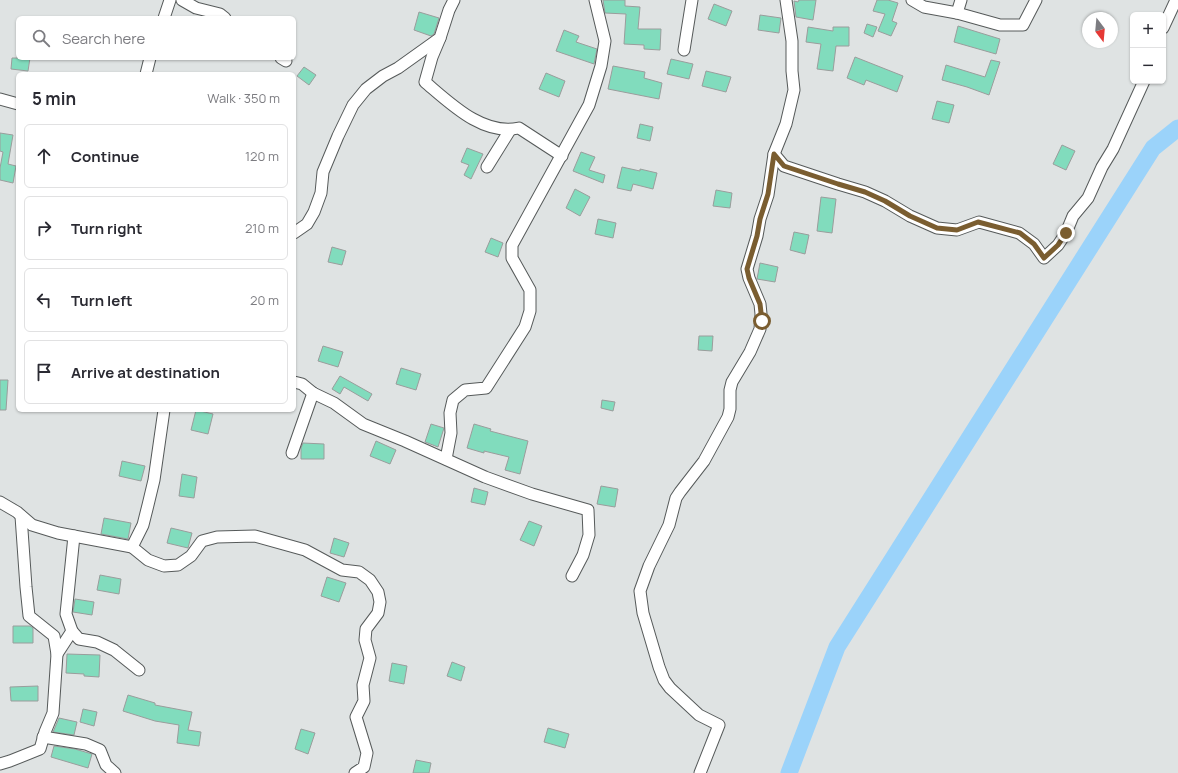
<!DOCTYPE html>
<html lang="en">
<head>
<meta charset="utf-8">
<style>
  :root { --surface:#fff; --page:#f7f7f7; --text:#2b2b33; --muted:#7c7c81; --line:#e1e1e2 }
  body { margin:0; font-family:Manrope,sans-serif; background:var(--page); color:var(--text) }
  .controls { position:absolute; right:12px; top:12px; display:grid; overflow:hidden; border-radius:6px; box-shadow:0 1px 3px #0004 }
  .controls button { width:36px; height:36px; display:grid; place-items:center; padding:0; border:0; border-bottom:1px solid var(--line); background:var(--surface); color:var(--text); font:20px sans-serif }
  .compass { position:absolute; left:1082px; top:12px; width:36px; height:36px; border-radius:50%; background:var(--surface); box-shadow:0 1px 3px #0004; rotate:164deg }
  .stop { position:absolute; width:12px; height:12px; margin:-9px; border:3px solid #7a5d30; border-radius:50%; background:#fff }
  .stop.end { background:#7a5d30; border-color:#fff; box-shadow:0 1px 4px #0008 }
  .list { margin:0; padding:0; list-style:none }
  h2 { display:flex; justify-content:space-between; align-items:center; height:52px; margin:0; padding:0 16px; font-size:17px }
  h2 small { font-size:13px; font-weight:400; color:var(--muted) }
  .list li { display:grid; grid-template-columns:26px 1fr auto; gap:12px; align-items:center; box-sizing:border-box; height:64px; margin:0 8px 8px; padding:0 8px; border:1px solid var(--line); border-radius:6px }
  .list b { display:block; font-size:15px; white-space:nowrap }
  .list em { font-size:13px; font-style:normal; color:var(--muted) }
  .icon { flex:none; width:22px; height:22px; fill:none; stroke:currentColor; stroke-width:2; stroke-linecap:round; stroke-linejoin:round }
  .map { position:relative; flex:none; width:1178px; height:773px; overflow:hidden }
  .search { position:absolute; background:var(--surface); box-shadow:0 1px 3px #0004; left:16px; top:16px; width:280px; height:44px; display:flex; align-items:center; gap:10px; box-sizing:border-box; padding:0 14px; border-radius:6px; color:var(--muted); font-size:15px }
  .panel { position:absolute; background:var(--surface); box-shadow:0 1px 3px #0004; left:16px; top:72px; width:280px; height:340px; border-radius:6px }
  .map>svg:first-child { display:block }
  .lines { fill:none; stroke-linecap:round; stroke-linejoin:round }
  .river { stroke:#9bd3fa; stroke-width:17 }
  .building { fill:#81dcbd; stroke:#9a9d9c }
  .street-casing { stroke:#565a5a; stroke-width:13 }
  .street { stroke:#fff; stroke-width:11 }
  .route { stroke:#7a5d30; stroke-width:5 }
</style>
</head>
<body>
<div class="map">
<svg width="1178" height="773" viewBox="0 0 1178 773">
  <rect width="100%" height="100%" fill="#dfe3e3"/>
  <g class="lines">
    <path class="river" d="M789,773L837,647L1153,148L1178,128"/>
  </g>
  <g class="building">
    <path d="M603,0H625V6L640,7L638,29H661L660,50L644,49V45L624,44L626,14L605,13Z"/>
    <path d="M799,0H816L813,20L796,17L794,1L798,2Z"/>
    <path d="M877,0H888L898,3L892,21L897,23L891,36L878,31L885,14L873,11Z"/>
    <path d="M714,4L732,11L726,26L708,19Z"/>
    <path d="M419,12L439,18L434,34L431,36L414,30Z"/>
    <path d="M760,15L781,18L779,33L758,30Z"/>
    <path d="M867,24L877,27L873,37L864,33Z"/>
    <path d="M958,26L1000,39L996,54L954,42Z"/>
    <path d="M808,27L833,31V27H849V46H836L833,71L817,69L821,44L806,42Z"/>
    <path d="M564,30L579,36L576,42L597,49L594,64L556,51Z"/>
    <path d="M855,57L903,76L897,92L866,80L864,85L847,78Z"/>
    <path d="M12,58H30L28,71L11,69Z"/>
    <path d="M671,59L693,64L689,79L667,74Z"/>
    <path d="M991,60L1000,62L989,95L967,87L942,80L946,65L985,77Z"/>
    <path d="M613,66L645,72L644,78L662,83L659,99L608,89Z"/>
    <path d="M304,67L316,75L309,85L297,76Z"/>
    <path d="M706,71L731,77L726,92L702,86Z"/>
    <path d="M546,73L565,81L559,97L539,89Z"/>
    <path d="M937,101L954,105L949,123L932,119Z"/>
    <path d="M640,124L653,127L650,141L637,138Z"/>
    <path d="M0,133L13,135L8,164L16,166L13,183L0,180V168L3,152L0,151Z"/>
    <path d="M1062,145L1075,151L1066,170L1053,164Z"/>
    <path d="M467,148L483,154L471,179L464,175L469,165L461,162Z"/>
    <path d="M581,152L595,157L589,170L605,175L603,183L573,171Z"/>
    <path d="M622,167L640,171V169L657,173L653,189L633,184L631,191L617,188Z"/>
    <path d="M575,189L590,197L580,216L566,208Z"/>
    <path d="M716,190L732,193L730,208L713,206Z"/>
    <path d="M821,197L836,199L832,233L817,231Z"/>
    <path d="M598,219L616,223L613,238L595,234Z"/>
    <path d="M794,232L809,235L805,254L790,250Z"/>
    <path d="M491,238L503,243L498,257L485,252Z"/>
    <path d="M332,247L346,251L342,265L328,262Z"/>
    <path d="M760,263L778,267L775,282L757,279Z"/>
    <path d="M699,336H713L712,351L698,350Z"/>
    <path d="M323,346L343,352L338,367L318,361Z"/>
    <path d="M401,368L421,374L416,390L396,384Z"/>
    <path d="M340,376L372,394L368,401L344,387L340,394L332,389Z"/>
    <path d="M0,380H8L6,410H0Z"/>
    <path d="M602,400L615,402L613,411L601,408Z"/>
    <path d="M196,410L213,414L208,434L191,430Z"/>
    <path d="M431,424L444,428L438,447L425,442Z"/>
    <path d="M474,424L491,429L490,431L528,441L520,474L505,470L509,457L484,451V453L467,448Z"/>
    <path d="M376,441L396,450L390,464L370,456Z"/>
    <path d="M303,443L324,444V459H301V448Z"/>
    <path d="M122,461L145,466L141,481L119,476Z"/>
    <path d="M182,474L197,477L194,498L179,496Z"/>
    <path d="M601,486L618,489L615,507L597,504Z"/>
    <path d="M474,488L488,492L485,505L471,502Z"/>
    <path d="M104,518L131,523L128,539L101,534Z"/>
    <path d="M529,521L542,526L534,546L520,540Z"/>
    <path d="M171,528L192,533L188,548L167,543Z"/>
    <path d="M334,538L349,543L344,557L330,553Z"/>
    <path d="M100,575L121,579L119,594L97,590Z"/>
    <path d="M327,577L346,583L339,602L321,596Z"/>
    <path d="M75,599L94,602L92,615L73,612Z"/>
    <path d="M13,626H30L33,628V643H13Z"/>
    <path d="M67,654L100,655L99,677L84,676V674L66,673Z"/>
    <path d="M452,662L465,667L461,681L447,676Z"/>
    <path d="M392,663L407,666L404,684L389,681Z"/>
    <path d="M38,686V701H11L10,687Z"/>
    <path d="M128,695L155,703V705L192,712L188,730L201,732L199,746L177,743L179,725L155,721L123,711Z"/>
    <path d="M83,709L97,712L94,726L80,722Z"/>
    <path d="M59,718L77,722L74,735L53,732Z"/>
    <path d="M548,728L569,734L565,748L544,742Z"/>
    <path d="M301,729L315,733L308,754L295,749Z"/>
    <path d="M54,746L75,749L92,754L88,768L51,757Z"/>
    <path d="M416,760L431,763L429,773H413Z"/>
  </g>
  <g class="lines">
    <g class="street-casing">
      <g id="street">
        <path d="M182,0L196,8L220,14L225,18"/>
        <path d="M912,0L924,7L957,13L1000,25H1023L1036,0"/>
        <path d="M957,13L961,0"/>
        <path d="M164,18L170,0"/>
        <path d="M1163,28L1176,0"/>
        <path d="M440,38L432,57L425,82C451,104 483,136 519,128L562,156"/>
        <path d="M684,50L692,0"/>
        <path d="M281,58L286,61"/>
        <path d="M146,74L150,58"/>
        <path d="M0,99L18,104"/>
        <path d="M774,154L784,166L838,184L865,192L885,201L910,216L937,228L957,230L979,222L1019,233L1034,244L1044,258L1058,245L1066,233L1073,216L1088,198L1102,167L1113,149L1144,81"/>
        <path d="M487,167L510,130"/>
        <path d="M294,233L307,224L314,212L321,193L323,172L338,136L353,105L366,89L383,76L398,68L440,38L449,10L454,0"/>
        <path d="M294,382L302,384L313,393L334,403L363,424L405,441L485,477L532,494L588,510L589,535L583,555L572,576"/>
        <path d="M292,453L313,393"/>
        <path d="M446,459L451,433L450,413L453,400L465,390L486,388L525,327L530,311V290L512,258V245L589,105L601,66L605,41L595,0"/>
        <path d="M0,502L17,512L32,525L58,533L132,547L143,525L148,505L154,480L164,410"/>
        <path d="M74,536L66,614L72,631L79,639L97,642L114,650L139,670"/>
        <path d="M132,547L148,560L164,566L178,565L191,556L202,541L217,537L255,536L305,550L342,570L359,572L370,580L378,592L380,602L378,613L366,629L365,640L370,658L363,685L364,701L356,717L367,753L364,767L355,773"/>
        <path d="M57,654L72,631"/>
        <path d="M43,737L86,744L100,750L106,765L115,773"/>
        <path d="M0,764L10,761L40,749L45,732L53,713L57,654L54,636L29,616L26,587L21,516"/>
        <path d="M700,773L719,725L699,715L670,688L664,680L659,667L643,613L640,591L649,566L669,525L676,498L680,492L704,461L728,417L730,409V390L732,382L750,352L760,329L761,314L760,304L749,278L747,269L757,236L760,219L768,195L774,154L786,124L794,90L792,71V41L786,0"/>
      </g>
    </g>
    <use href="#street" class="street"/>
  </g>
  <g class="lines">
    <path class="route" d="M762,321L760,304L749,278L747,269L757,236L760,219L768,194L774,154L784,166L838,184L865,192L885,201L910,216L937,228L957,230L978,222L1020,233L1034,244L1044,258L1058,245L1066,233"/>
  </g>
</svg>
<div class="controls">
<button>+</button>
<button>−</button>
</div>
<svg class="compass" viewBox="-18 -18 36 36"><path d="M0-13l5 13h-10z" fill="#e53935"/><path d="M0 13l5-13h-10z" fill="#7c7c81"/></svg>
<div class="stop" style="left:762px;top:321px"></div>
<div class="stop end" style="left:1066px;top:233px"></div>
<div class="search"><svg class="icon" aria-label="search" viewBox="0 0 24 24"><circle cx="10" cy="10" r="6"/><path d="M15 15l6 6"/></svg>Search here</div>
<section class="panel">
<h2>5 min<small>Walk · 350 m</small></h2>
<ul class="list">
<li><svg class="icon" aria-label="ahead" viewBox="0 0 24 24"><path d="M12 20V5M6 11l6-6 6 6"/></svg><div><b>Continue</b></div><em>120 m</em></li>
<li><svg class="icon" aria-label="right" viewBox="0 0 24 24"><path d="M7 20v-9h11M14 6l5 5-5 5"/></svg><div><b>Turn right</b></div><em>210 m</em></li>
<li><svg class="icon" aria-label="left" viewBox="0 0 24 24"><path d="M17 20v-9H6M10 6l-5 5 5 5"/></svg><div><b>Turn left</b></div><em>20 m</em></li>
<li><svg class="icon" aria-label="arrive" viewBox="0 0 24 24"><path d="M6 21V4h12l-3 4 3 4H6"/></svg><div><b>Arrive at destination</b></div></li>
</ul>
</section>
</div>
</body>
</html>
